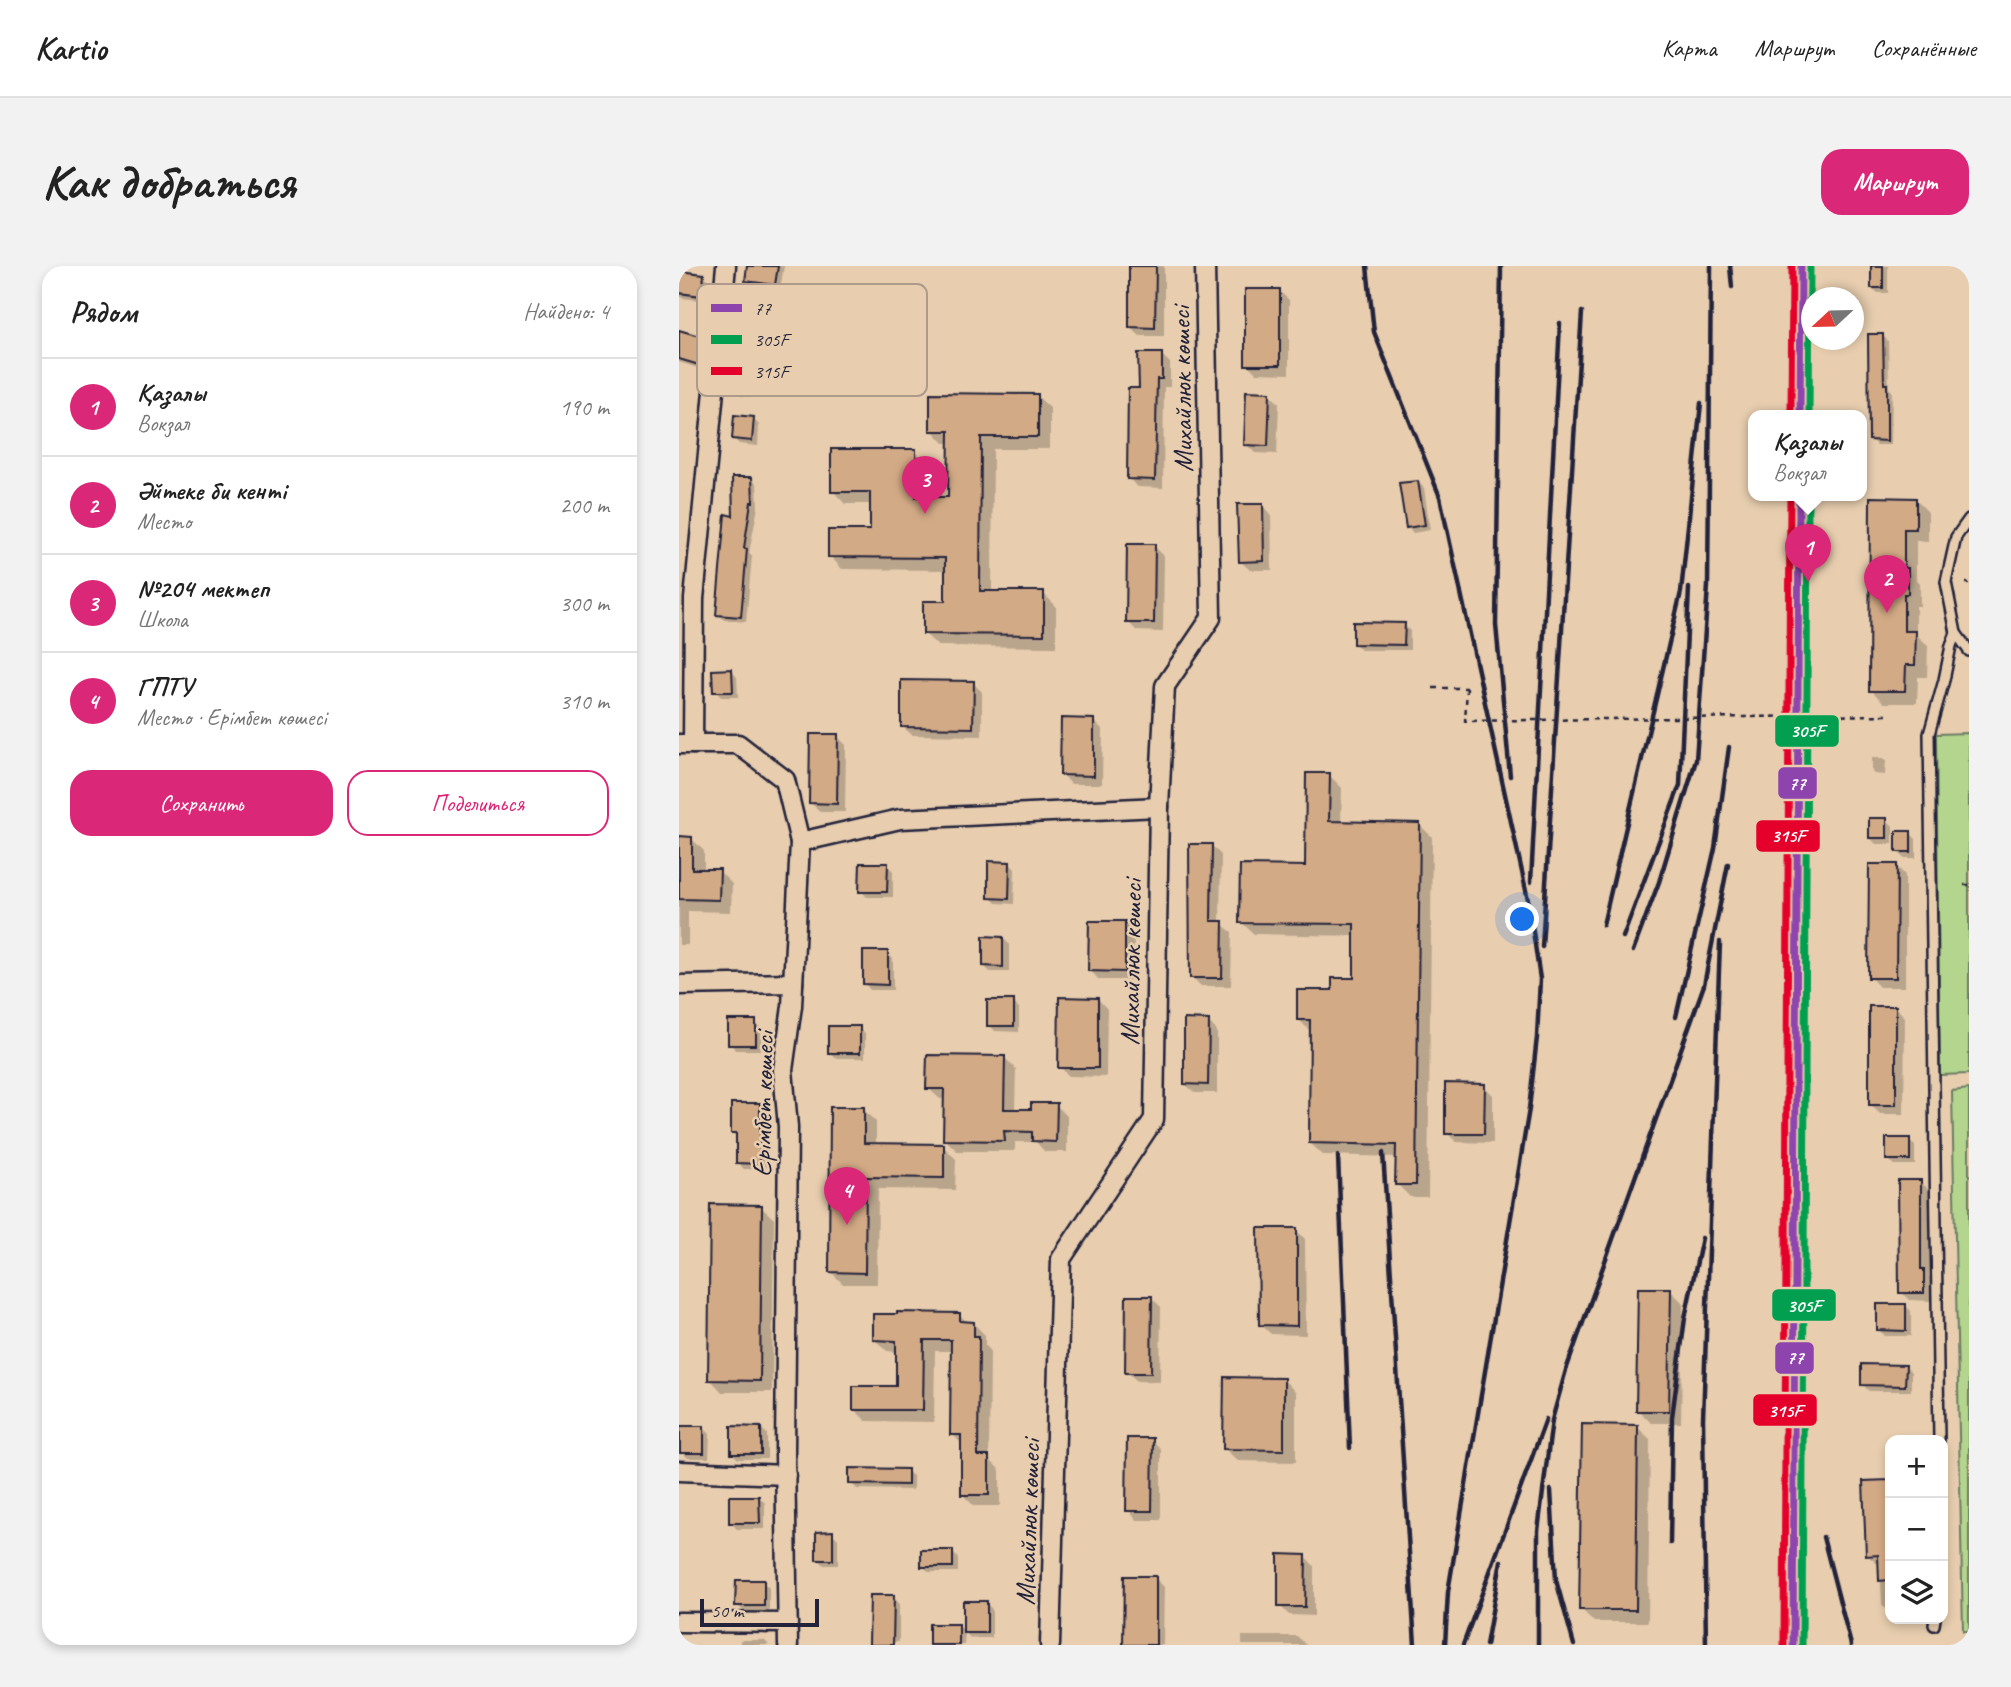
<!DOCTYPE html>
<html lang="ru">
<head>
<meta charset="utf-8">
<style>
  :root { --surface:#fff; --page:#f2f2f2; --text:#222; --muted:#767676; --line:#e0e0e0; --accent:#db2777 }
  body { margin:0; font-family:Caveat,sans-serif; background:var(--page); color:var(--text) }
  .controls { position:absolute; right:21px; bottom:21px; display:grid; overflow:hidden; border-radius:14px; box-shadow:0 4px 10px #0003 }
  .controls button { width:63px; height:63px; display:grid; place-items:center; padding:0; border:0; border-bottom:2px solid var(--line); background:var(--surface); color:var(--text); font:35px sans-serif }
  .compass { position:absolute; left:1122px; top:21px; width:63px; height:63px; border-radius:50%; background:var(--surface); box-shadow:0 4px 10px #0003; rotate:248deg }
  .scale { position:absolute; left:21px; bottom:18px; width:119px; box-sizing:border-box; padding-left:7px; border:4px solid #22223b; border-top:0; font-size:19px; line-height:24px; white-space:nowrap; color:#22223b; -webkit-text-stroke:5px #e8ceaf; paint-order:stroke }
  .you { position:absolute; left:844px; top:654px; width:24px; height:24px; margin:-18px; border:5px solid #fff; border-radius:50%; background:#1a73e8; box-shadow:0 0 0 10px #1a73e833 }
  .badge { display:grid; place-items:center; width:46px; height:46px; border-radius:50%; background:var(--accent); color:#fff; font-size:23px; font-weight:700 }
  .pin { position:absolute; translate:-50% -58px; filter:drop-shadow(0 2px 4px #0008) }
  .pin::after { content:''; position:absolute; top:37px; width:24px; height:21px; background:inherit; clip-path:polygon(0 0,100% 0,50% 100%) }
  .popup { position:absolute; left:1069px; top:144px; width:119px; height:91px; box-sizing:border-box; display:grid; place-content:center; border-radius:14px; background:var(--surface); filter:drop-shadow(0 2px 5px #0005); font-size:23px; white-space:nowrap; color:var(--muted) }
  .popup b { font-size:26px; color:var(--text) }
  .popup::after { content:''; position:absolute; left:50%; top:100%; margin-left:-14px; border:14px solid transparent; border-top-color:var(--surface) }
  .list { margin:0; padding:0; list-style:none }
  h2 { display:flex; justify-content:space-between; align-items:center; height:91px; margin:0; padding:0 28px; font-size:30px }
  h2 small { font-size:23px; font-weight:400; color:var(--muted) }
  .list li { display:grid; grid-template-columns:46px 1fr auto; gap:21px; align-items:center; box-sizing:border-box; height:98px; padding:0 28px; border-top:2px solid var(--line) }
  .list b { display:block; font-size:26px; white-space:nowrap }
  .list p { margin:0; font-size:23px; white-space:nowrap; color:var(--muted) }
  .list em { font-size:23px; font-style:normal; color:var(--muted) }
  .actions { display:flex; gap:14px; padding:21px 28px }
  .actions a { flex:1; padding:16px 0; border:2px solid var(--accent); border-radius:21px; text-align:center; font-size:24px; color:var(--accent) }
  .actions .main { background:var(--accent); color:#fff }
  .icon { flex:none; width:38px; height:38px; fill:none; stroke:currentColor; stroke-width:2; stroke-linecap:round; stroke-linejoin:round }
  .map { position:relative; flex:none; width:1290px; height:1379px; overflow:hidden; border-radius:21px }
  header { display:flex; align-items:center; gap:42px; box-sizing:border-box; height:98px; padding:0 35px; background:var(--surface); border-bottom:2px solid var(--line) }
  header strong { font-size:33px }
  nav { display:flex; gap:38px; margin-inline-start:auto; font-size:24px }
  .intro { display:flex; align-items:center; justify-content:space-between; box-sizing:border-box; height:168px; padding:0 42px }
  h1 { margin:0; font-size:49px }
  .button { padding:18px 32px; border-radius:21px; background:var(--accent); color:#fff; font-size:24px; font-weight:700 }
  main { display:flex; gap:42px; padding:0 42px }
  aside { flex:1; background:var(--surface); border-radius:21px; box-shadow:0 4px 10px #0003 }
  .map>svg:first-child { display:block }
  .green { fill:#b4d58e; stroke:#6b7c64; stroke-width:2 }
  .shadow { fill:#0003 }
  .building { fill:#d3aa86; stroke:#22223b; stroke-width:2 }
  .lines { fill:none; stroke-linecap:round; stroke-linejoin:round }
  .service-casing { stroke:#22223b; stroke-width:14 }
  .minor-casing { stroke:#22223b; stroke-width:23 }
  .path { stroke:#22223b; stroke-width:2.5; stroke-dasharray:5 5; stroke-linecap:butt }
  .service { stroke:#e8ceaf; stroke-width:9 }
  .minor { stroke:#e8ceaf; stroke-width:18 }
  .rail { stroke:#22223b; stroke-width:4.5 }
  .path-bridge { stroke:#22223b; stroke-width:2.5; stroke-dasharray:5 5; stroke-linecap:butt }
  .rail-1-casing { stroke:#e8ceaf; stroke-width:12 }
  .rail-2-casing { stroke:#e8ceaf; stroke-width:12 }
  .rail-3-casing { stroke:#e8ceaf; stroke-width:12 }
  .rail-1 { stroke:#8e44ad; stroke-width:7 }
  .rail-2 { stroke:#029f50; stroke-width:7 }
  .rail-3 { stroke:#e4002b; stroke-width:7 }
  .labels { text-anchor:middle; stroke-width:5; stroke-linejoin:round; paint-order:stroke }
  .street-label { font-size:28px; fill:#22223b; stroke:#e8ceaf }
  .key { fill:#e8ceaf; stroke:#ad9a8c; stroke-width:2 }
  .key-label { font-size:19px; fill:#22223b }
  .line-badge { stroke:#e8ceaf; stroke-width:2.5 }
  .badge-label { font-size:19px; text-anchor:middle; font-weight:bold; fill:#fff }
</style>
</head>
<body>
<header>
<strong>Kartio</strong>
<nav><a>Карта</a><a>Маршрут</a><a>Сохранённые</a></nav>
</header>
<div class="intro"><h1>Как добраться</h1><a class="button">Маршрут</a></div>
<main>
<aside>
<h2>Рядом<small>Найдено: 4</small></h2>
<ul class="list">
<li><span class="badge">1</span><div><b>Қазалы</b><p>Вокзал</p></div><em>190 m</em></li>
<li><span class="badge">2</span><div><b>Әйтеке би кенті</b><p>Место</p></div><em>200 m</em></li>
<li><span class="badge">3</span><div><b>№204 мектеп</b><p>Школа</p></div><em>300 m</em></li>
<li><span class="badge">4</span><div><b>ГПТУ</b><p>Место · Ерімбет көшесі</p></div><em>310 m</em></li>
</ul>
<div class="actions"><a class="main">Сохранить</a><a>Поделиться</a></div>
</aside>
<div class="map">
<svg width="1290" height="1379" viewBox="0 0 1290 1379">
  <rect width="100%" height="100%" fill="#e8ceaf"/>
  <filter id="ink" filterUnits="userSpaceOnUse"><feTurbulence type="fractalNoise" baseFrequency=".0143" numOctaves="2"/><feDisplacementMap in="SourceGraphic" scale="14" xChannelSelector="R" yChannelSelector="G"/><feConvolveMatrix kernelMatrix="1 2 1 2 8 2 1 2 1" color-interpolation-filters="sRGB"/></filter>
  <g filter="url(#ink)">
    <g class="green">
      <path d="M1290,467V808L1261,809L1257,468Z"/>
      <path d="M1290,823V1365H1284L1273,825Z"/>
    </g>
    <g class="shadow">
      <path d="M70,0H105L101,24L74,21L68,15Z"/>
      <path d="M452,0H485V70H461L451,61Z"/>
      <path d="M1193,0H1209V27H1199L1193,22Z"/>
      <path d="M0,7L25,10L31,16L29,35L3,32L0,29Z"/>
      <path d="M600,25L610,34V108L577,107L568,98Z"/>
      <path d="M140,44L146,50L143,75L122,73L117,67Z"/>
      <path d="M73,68L79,74L76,110L82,116L80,131L62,130L57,124Z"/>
      <path d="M1204,70L1209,75L1210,122L1213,125L1212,179H1197L1192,174Z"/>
      <path d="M0,72L27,73L32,79L25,104L0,96Z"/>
      <path d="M482,88L491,97V121H485L484,222L459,221L450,213L461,124Z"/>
      <path d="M590,128L600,137L598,188L576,187L567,178Z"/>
      <path d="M358,130L371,142V183H314L313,327H364L377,340V381L259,380L246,368L267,337V304L163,303L151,290L193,266V238H166L154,225L236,185L249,198V233H271V177H265L253,164Z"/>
      <path d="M74,153L80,159L79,180L60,178L54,172Z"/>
      <path d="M72,212L78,218L79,241L70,287L73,290L67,356L45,354L39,348L56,252Z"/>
      <path d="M739,216L745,222L751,264L734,267L728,261Z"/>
      <path d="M1193,233L1237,234L1249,246V275H1237V312L1241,317V340H1237V368L1249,380L1248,411H1239L1238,437H1205L1192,424Z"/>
      <path d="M583,239L592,249L593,304H571L561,295Z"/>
      <path d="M475,280L485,290L484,366L458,365L449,356Z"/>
      <path d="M725,359L731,365V384H682L676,378Z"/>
      <path d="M52,405L58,411L59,431H42L36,425Z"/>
      <path d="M294,417L303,426V470L233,469L223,460Z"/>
      <path d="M415,455L424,464L423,518H392L383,508Z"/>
      <path d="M158,470L167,479L166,546H141L132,537Z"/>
      <path d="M1193,492H1204L1207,494L1206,509L1195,508L1193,506Z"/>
      <path d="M650,509L663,522L662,557L740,558L753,571L749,931H731L718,918L719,891L644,889L631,877L632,766L619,753L655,726L676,714L677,670L575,668L562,656L628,602Z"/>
      <path d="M1208,554L1214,560V578H1197L1191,572Z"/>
      <path d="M1231,567L1237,573V592H1225L1219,586Z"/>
      <path d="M0,572H12L25,585V605H40L53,618L52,646L9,645V679H0Z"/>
      <path d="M533,580L542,589L541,657L553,666L552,720H522L513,711Z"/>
      <path d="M330,597L336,603L335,638L317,637L311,631Z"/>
      <path d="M208,599L214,605V631H188L182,625Z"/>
      <path d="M1217,600L1226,609V721H1200L1191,711Z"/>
      <path d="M446,657L455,666L454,714H420L411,704Z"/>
      <path d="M324,672L330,678V706H311L305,700Z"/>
      <path d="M208,687L214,693V724H191L186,718Z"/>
      <path d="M419,733L428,743L427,811L390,810L381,801Z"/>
      <path d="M334,736L340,742V766L316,765L310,759Z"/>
      <path d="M1216,741L1226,751L1225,848H1201L1191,838Z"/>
      <path d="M529,755L538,765V827H516L506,818Z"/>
      <path d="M76,756L82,762V784H57L51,778Z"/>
      <path d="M180,762L186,768V792H156L150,786Z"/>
      <path d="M325,791L337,803L336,844L354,845L377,839L388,850V886H366L357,876H336V885H278L266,873L267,833H261L249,822Z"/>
      <path d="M805,820L814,829V877L777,876L768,867Z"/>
      <path d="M81,839L87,845V903H65L59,897V872L53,867Z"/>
      <path d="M184,843L197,856V879L264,880L277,893L276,924L199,923L198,1018H164L151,1005Z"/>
      <path d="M1230,874L1236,880V899H1215L1209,893Z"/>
      <path d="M1242,916L1250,924V1010L1253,1013V1035L1230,1034L1222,1026Z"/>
      <path d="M82,941L95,953L93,1126H43L31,1113Z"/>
      <path d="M617,964L626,973L627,1069L592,1068L582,1059Z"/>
      <path d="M991,1024L1004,1037L1002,1157H972L959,1144Z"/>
      <path d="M473,1032L482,1041L481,1116L458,1115L448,1106Z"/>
      <path d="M1226,1039L1232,1045V1070H1206L1200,1064Z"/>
      <path d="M280,1048L289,1057H294L306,1069V1079L311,1084L310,1193L321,1204V1240H295L283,1228L284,1179L273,1168L274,1085H256L255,1156L187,1155L175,1143L218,1122L219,1086L208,1085L196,1074Z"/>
      <path d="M1226,1100L1232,1106V1125H1190L1184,1119Z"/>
      <path d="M605,1114L617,1127V1196L559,1195L546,1183Z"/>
      <path d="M958,1161L971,1173L969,1356H915L902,1343Z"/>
      <path d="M25,1162L31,1168L30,1192H9L3,1186Z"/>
      <path d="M82,1162L88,1168V1193H59L53,1187Z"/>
      <path d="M473,1174L482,1183V1254H458L449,1244Z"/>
      <path d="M228,1205L234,1210V1224L178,1223L172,1217Z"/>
      <path d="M1211,1216V1348L1203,1339L1201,1297H1197L1188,1289L1186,1217Z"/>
      <path d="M80,1231L86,1237V1263H58L52,1257Z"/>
      <path d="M153,1267L159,1273V1299H145L139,1293Z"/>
      <path d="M273,1286L279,1292V1306H250L244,1300Z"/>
      <path d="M626,1290L635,1300V1350L610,1349L601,1340Z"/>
      <path d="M476,1312L485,1321L484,1379H447Z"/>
      <path d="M84,1316L90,1322V1345H64L58,1339Z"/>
      <path d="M214,1331L220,1337V1376H198Z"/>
      <path d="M307,1337L313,1343V1372H291L286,1366L285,1379H252L280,1360L286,1366Z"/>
      <path d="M563,1370H618L627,1379H563Z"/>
      <path d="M61,1374H85L90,1379H61Z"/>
    </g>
    <g class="building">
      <path d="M68,0H99L96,19L66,15Z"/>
      <path d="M450,0H477L476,62L450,61Z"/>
      <rect x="1192" y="0" width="12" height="22"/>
      <path d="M0,5L25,8L23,30L0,27Z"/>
      <rect x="566" y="23" width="35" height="76"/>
      <path d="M118,39L141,42L138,70L115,68Z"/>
      <path d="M0,64L27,72L20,99L0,93Z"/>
      <path d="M58,65L74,66L70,108L77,109L75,126L55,124Z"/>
      <path d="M1189,68H1204L1205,118H1208V175L1190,174Z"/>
      <path d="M459,87H483V113H478L476,214L448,213L449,122H460Z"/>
      <path d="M567,125L591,126L589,180L565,179Z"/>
      <path d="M251,127L359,128V171H302L301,325H365V369L244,368V335H266V292L149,291V264H191V226H152V183H237V231H269L270,165H251Z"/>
      <path d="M55,149L75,151L73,175L53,173Z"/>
      <path d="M53,211H73L74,236H72L65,282L68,283L62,351L37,349L46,248L54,250Z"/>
      <path d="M739,215L746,259L727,262L720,217Z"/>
      <path d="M1191,231L1237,232V263H1225V302H1229V328H1225V365H1237L1236,399H1227L1226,425H1190Z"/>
      <path d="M558,238H584L585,295L560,296Z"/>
      <path d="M448,278H476L475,357H447Z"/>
      <path d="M674,356L726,357L725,379L674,378Z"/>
      <path d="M53,403L54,426H34L33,404Z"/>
      <path d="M222,414L295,415L294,462L222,461Z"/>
      <path d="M382,452L415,453V510L381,509Z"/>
      <path d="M131,468H159L158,538L130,537Z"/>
      <path d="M627,507H651L650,555L741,557L737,919H716L717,879L630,877L631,754H618V724H653V712H675V658L560,657L561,599L626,600Z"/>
      <rect x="1190" y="552" width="18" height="20"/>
      <rect x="1217" y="565" width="15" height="21"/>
      <path d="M0,570L13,571V603H41L40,634L0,633Z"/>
      <path d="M510,578H533L532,655H544L543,712H511Z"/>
      <path d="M309,595L331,596L330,633L309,632Z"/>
      <path d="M181,597H209L208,626H180Z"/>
      <path d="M1190,598H1218L1217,712H1189Z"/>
      <path d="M410,655H446V706L409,705Z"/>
      <path d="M304,670L324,671V701L304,700Z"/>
      <path d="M184,685H209V719L184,718Z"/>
      <path d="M380,731L419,732V802H379Z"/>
      <rect x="308" y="734" width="27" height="26"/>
      <rect x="1190" y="740" width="27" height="99"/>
      <path d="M505,753L530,754L529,819L505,818Z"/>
      <rect x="49" y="754" width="28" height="25"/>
      <rect x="149" y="760" width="32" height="27"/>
      <path d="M248,789L326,790L325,843H352V837H378L377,876L353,875V866L325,865L326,875L264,874L265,823H247Z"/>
      <path d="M766,817L806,818L805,868H766Z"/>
      <path d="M52,837H81V898L57,897V867H52Z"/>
      <path d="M151,841H185V877L265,878V912L187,911L186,1007L150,1006Z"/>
      <rect x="1207" y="872" width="24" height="22"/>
      <path d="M1219,914H1242V1003H1245V1027H1220Z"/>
      <path d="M31,938L83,939L81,1115L29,1114Z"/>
      <path d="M579,962H618V1060L580,1059Z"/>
      <path d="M959,1022H992L990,1145H957Z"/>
      <path d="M447,1030H473L472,1107H446Z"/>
      <path d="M1198,1038H1227V1065L1198,1064Z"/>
      <path d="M218,1046L281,1047V1055L295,1056V1070H300L299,1190H310V1229H282V1169H271L272,1074H245L244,1144H174V1120H217V1075L194,1074V1048H218Z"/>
      <path d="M1182,1098L1227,1099L1226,1120L1182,1119Z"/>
      <path d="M545,1111L605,1112V1184L544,1183Z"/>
      <path d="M903,1158L959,1159L957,1344H900Z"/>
      <rect x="1" y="1160" width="24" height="27"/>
      <path d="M52,1160L82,1161V1188H52Z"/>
      <path d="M448,1172H474L473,1245H447Z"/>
      <path d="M170,1202L229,1203V1219L170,1218Z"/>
      <path d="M1211,1214V1314L1200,1315L1199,1289L1187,1290L1184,1215Z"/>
      <path d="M50,1230H80L81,1257H50Z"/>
      <path d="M154,1265V1294H137V1266Z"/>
      <rect x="242" y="1284" width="32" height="17"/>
      <path d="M599,1288L627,1289L626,1341H599Z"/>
      <path d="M445,1310H477V1379H444Z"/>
      <path d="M57,1314H85V1340H56Z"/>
      <path d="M191,1329H215L214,1379H190Z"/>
      <rect x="284" y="1335" width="24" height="32"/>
      <rect x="250" y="1358" width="30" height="21"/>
    </g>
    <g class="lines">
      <g class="service-casing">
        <g id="service">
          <path d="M1290,253L1277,271L1267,316L1277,367L1290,385"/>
          <path d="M1260,1174L1250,468L1265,414L1272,380L1277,367"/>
          <path d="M1255,1359L1256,1353"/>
        </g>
      </g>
      <g class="minor-casing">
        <g id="minor">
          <path d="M0,478H59L106,514L121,576"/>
          <path d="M14,478L15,333L47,0"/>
          <path d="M0,719L114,717"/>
          <path d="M0,1205L107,1209"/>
          <path d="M0,1356L109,1357"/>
          <path d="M109,1379L106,1187L109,861L104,804L113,740L121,576L221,553L480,541"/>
          <path d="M371,1379L382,993L475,853L480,541L486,420L532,352L526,0"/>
        </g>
      </g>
      <g class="path">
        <path d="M1287,317H1290"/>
        <path d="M754,422H788"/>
        <path d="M1285,619H1290"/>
      </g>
      <use href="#service" class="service"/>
      <use href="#minor" class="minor"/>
      <g class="rail">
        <path d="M688,0L695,66L761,231L850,638L861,713L858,771L850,843L769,1326L766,1379"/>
        <path d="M822,0L817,359L831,510"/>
        <path d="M1051,0L1053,21"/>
        <path d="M852,616L881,57"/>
        <path d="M924,659L1002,326L1022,137"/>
        <path d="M944,671L1001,519L1010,322"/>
        <path d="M863,681L903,46"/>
        <path d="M954,685L980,616L1017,494L1029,320L1032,0"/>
        <path d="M997,751L1036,582L1050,481"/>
        <path d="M704,887L736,1379"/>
        <path d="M659,890L671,1182"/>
        <path d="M872,1224L877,1314L895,1379"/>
        <path d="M1144,1271L1172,1379"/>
        <path d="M991,1277L993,1151L1006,1052L1023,972"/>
        <path d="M784,1379L867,1153"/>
        <path d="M807,1379L822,1295"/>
        <path d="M859,1379V1265L873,1154L887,1104L1025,719L1049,598"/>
        <path d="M1027,1379L1024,1153L1041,676"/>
      </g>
      <path class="path-bridge" d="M788,422L786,455L1209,449"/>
      <g class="rail-1-casing">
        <g id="rail-1">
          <path d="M1121,150L1122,0"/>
          <path d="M1114,1379L1120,230"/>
        </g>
      </g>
      <g class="rail-2-casing">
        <g id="rail-2">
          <path d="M1130,150L1131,0"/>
          <path d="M1123,1379L1129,230"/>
        </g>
      </g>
      <g class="rail-3-casing">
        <g id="rail-3">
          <path d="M1112,150L1113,0"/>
          <path d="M1105,1379L1111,230"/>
        </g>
      </g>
      <use href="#rail-1" class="rail-1"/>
      <use href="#rail-2" class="rail-2"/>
      <use href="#rail-3" class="rail-3"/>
    </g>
  </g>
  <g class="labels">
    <g class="street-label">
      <text transform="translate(502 123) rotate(-91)" y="10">Михайлюк көшесі</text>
      <text transform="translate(451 696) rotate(-89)" y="10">Михайлюк көшесі</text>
      <text transform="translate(83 838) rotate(-89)" y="10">Ерімбет көшесі</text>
      <text transform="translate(348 1256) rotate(-88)" y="10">Михайлюк көшесі</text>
    </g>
  </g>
  <rect x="18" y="18" width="230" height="112" rx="10" class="key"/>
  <rect x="32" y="38" width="31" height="8" fill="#8e44ad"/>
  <rect x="32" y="69" width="31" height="9" fill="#029f50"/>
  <rect x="32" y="101" width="31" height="8" fill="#e4002b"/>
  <g class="key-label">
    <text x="75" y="49">77</text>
    <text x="75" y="80">305F</text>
    <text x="75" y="112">315F</text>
  </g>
  <g class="line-badge">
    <rect x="1095" y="448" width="66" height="34" rx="7" fill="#029f50"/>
    <rect x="1098" y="500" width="41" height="34" rx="7" fill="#8e44ad"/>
    <rect x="1076" y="553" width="66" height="34" rx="7" fill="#e4002b"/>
    <rect x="1092" y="1022" width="66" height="34" rx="7" fill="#029f50"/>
    <rect x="1095" y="1075" width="41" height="34" rx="7" fill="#8e44ad"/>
    <rect x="1073" y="1127" width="66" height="34" rx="7" fill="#e4002b"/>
  </g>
  <g class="badge-label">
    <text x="1128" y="471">305F</text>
    <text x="1118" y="524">77</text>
    <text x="1109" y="576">315F</text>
    <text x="1125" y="1046">305F</text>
    <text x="1116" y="1098">77</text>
    <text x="1106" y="1151">315F</text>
  </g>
</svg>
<div class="controls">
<button>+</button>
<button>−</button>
<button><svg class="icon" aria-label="layers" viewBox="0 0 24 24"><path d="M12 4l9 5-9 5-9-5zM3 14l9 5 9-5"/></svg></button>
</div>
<svg class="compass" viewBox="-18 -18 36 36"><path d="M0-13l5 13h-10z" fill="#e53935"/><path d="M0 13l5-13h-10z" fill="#767676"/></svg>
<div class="scale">50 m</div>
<div class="you"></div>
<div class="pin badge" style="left:1129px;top:316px">1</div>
<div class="popup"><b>Қазалы</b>Вокзал</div>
<div class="pin badge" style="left:1208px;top:347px">2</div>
<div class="pin badge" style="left:246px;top:248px">3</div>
<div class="pin badge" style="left:168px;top:959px">4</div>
</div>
</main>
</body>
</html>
